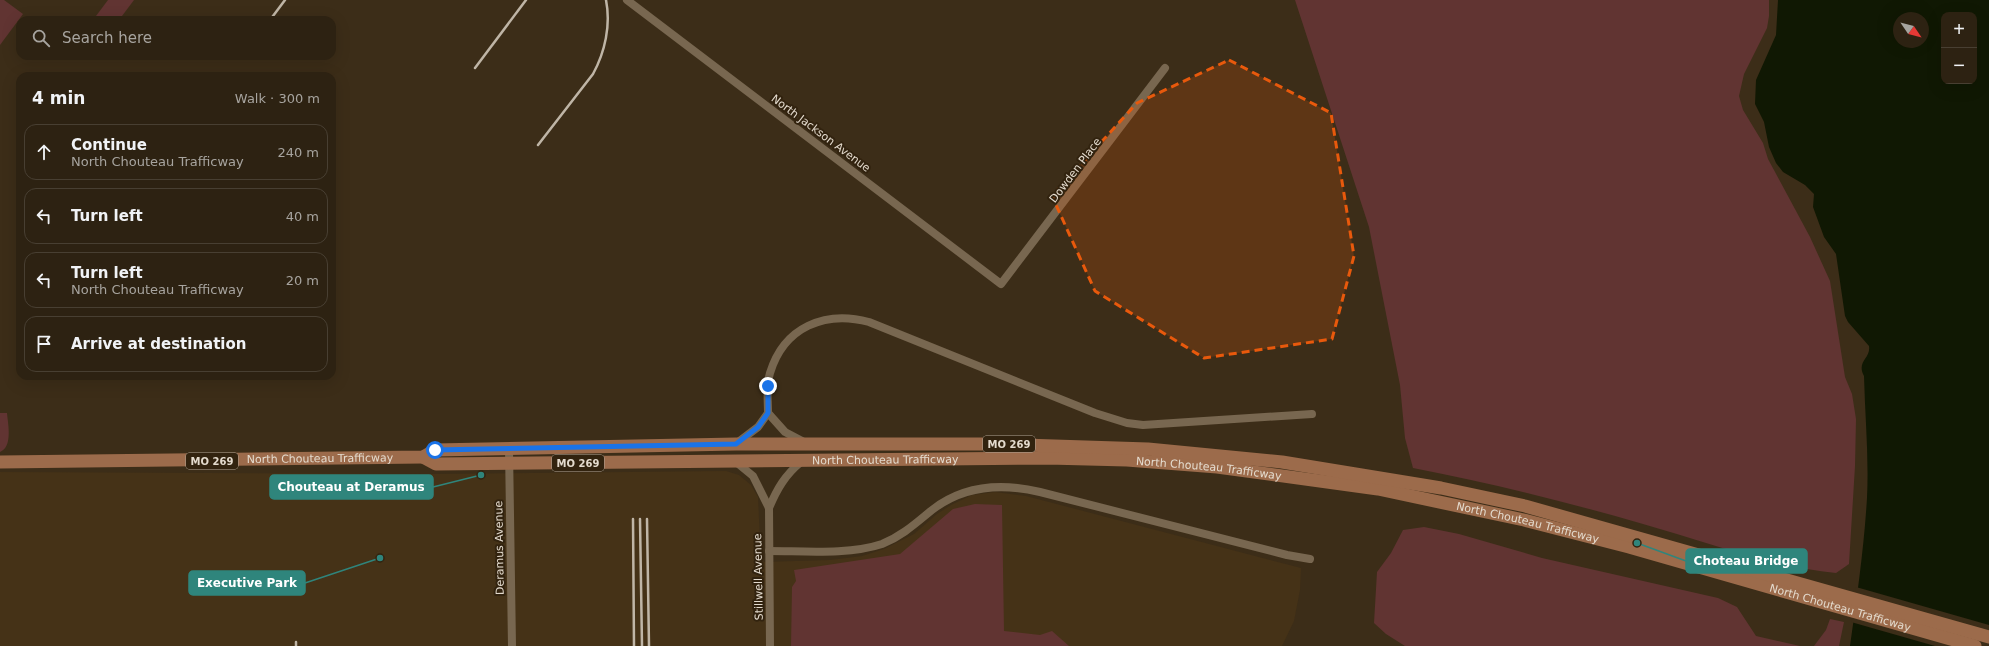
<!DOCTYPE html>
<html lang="en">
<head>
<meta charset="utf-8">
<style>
  :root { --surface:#2d2212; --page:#392f20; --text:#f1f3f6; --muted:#a7a49f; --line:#483f32 }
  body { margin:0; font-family:"DejaVu Sans",sans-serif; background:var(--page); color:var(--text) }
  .controls { position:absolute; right:12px; top:12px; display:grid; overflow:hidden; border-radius:8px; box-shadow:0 4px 16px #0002 }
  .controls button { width:36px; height:36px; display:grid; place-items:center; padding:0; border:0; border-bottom:1px solid var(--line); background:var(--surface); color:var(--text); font:20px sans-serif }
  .compass { position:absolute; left:1893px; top:12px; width:36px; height:36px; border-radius:50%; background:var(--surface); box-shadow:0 4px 16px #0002; rotate:125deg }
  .stop { position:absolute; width:12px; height:12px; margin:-9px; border:3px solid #1a73e8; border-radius:50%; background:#fff }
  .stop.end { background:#1a73e8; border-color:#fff; box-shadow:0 1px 4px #0008 }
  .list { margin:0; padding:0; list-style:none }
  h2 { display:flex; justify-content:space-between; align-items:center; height:52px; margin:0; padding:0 16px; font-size:17px }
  h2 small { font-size:13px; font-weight:400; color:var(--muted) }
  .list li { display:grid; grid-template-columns:26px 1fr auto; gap:12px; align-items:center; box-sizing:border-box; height:56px; margin:0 8px 8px; padding:0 8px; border:1px solid var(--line); border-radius:12px }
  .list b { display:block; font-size:15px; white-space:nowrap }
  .list p { margin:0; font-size:13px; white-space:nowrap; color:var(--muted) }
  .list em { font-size:13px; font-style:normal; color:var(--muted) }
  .icon { flex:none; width:22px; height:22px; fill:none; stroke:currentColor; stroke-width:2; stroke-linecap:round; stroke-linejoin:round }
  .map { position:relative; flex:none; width:1989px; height:646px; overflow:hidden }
  .search { position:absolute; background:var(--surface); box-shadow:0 4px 16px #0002; left:16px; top:16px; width:320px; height:44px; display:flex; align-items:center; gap:10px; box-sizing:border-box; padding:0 14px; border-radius:12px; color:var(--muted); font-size:15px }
  .panel { position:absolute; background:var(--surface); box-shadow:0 4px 16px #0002; left:16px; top:72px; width:320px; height:308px; border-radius:12px }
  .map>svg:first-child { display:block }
  .built { fill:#453217 }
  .green { fill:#613432 }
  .water { fill:#101803; fill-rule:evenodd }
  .pier { fill:#3c2d18 }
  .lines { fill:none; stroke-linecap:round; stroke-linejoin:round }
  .minor { stroke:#786750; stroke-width:8 }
  .primary { stroke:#9c6b4b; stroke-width:13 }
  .rail { stroke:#bfb5a6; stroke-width:2.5 }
  .route { stroke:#1a73e8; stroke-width:5 }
  .marked { fill:#e8590c; fill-opacity:0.2; stroke:#e8590c; stroke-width:3; stroke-dasharray:8 5; stroke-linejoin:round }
  .labels { text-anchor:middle; stroke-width:4; stroke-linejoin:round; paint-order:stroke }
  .shield { fill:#32230f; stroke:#afa495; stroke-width:1 }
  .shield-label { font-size:10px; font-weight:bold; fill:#e4dbce }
  .street-label { font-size:11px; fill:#e4dbce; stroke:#32230f }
  .leader { fill:none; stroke:#2f857c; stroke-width:1.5 }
  .callout-dot { fill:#2f857c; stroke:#32230f; stroke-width:1.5 }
  .callout { fill:#2f857c; stroke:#2f857c; stroke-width:1.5 }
  .callout-label { font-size:12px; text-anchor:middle; font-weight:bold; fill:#fff }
</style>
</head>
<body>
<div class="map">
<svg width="1989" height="646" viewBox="0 0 1989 646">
  <rect width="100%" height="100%" fill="#3c2d18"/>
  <path class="built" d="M726,471L739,475L751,485L758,497L761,562L830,560L862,556L884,549L914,534L937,514L951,505L972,495L995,492L1026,496L1301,568L1300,590L1294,621L1282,646H0V472L427,474Z"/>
  <g class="green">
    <path d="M0,0H4L23,14L0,45Z"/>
    <path d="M108,0H134L119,20H93Z"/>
    <path d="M1295,0H1769V16L1767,28L1744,74L1739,96L1743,110L1763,143L1768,159L1810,237L1830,281L1845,377L1852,394L1856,419L1855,466L1849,564L1836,573C1770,566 1706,542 1643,524C1567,502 1491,483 1413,468L1405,438L1400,385L1369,227Z"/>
    <path d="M0,413H7C8,424 13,447 0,452Z"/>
    <path d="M975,504L1002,505L1004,631L1040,635L1052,631L1069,646H791L792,587L796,581L794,570L900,554L953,509Z"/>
    <path d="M1424,527L1459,534L1542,558L1718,598L1737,607L1756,636L1800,646H1405L1386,634L1374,623L1377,572L1391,553L1403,530Z"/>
    <path d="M1830,619L1844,622L1839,646H1814L1826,630Z"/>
  </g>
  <path class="water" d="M1778,0H1989V646H1850C1857,597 1864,548 1867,498C1869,457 1865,417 1864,376C1856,361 1871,359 1869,346L1848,322L1845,316L1836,254L1824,237L1813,207L1814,194L1805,185L1783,172L1776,163L1769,147L1764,122L1755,104L1756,80L1776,35ZM1944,15H1974V81H1944ZM1899,18H1923V42H1899Z"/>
  <path class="pier" d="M1856,587L1989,625V646H1935L1851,622Z"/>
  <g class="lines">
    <g class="minor">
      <path d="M627,0L1001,284L1165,68"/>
      <path d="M804,442L785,432L768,413C768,400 766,386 770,373C784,327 825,310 869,322L1095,413L1127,423L1143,425L1312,414"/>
      <path d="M737,443L758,427L768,413"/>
      <path d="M509,449L512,646"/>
      <path d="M736,462L753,476L769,508L770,646"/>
      <path d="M769,508C777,489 785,475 801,462"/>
      <path d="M769,551C804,551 849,555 882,544C902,536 916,523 932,510C964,485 1002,483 1040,492L1287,555L1310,559"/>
    </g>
    <g class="primary">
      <path id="s1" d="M423,457L436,464L1048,458L1127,460L1217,467L1378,489L1524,520L1629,547L1975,646"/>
      <path id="s2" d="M0,462L423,457L435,450L736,444H993L1148,449L1282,462L1441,488L1525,506L1989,637"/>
    </g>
    <g class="rail">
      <path d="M270,20L285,0"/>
      <path d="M475,68L526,0"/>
      <path d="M538,145L593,74C605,52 611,25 606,0"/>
      <path d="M633,519L634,646"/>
      <path d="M640,519L642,646"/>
      <path d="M647,519L649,646"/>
      <path d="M296,642V646"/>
    </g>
  </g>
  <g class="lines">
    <path class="route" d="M435,450L736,444L758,427L768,413V386"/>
  </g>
  <path class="marked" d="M1229,60L1331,113L1354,256L1332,339L1204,358L1095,291L1052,196L1137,103Z"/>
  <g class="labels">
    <g class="shield">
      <rect x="983" y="436" width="52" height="16" rx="3"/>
      <rect x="186" y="453" width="52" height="16" rx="3"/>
      <rect x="552" y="455" width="52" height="16" rx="3"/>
    </g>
    <g class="shield-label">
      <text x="1009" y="448">MO 269</text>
      <text x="212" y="465">MO 269</text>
      <text x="578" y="467">MO 269</text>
    </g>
    <g class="street-label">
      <text transform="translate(821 133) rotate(37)" y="4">North Jackson Avenue</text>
      <text transform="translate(1075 170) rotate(-53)" y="4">Dowden Place</text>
      <text dy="4" stroke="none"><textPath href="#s2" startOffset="320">North Chouteau Trafficway</textPath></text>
      <text dy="4" stroke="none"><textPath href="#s1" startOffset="464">North Chouteau Trafficway</textPath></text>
      <text dy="4" stroke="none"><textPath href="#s1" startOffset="788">North Chouteau Trafficway</textPath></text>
      <text dy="4" stroke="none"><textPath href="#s1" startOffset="1112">North Chouteau Trafficway</textPath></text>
      <text transform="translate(499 548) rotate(-91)" y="4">Deramus Avenue</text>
      <text transform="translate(758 577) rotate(-91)" y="4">Stillwell Avenue</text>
      <text dy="4" stroke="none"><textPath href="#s1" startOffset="1436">North Chouteau Trafficway</textPath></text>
    </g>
  </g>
  <path class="leader" d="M481 475L433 487M1637 543L1686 561M380 558L305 583"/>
  <g class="callout-dot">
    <circle cx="481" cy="475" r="4"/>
    <circle cx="1637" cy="543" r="4"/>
    <circle cx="380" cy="558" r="4"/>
  </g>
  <g class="callout">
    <rect x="270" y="475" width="163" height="24" rx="4"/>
    <rect x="1686" y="549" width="121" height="24" rx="4"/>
    <rect x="189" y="571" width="116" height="24" rx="4"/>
  </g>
  <g class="callout-label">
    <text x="351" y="491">Chouteau at Deramus</text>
    <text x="1746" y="565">Choteau Bridge</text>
    <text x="247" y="587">Executive Park</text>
  </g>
</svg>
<div class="controls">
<button>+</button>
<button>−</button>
</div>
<svg class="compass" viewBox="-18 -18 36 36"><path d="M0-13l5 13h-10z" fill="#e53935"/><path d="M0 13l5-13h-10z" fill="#a7a49f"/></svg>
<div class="stop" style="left:435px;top:450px"></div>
<div class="stop end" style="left:768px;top:386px"></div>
<div class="search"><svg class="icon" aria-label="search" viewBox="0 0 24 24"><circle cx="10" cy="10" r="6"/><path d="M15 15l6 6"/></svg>Search here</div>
<section class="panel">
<h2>4 min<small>Walk · 300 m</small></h2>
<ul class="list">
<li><svg class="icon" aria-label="ahead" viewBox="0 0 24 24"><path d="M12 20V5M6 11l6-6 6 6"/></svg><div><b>Continue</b><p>North Chouteau Trafficway</p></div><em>240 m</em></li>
<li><svg class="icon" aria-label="left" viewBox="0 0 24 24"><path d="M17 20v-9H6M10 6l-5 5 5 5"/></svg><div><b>Turn left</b></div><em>40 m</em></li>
<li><svg class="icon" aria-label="left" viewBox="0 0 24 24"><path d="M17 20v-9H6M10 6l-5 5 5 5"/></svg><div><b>Turn left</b><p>North Chouteau Trafficway</p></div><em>20 m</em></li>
<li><svg class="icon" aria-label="arrive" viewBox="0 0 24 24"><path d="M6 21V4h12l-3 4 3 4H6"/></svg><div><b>Arrive at destination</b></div></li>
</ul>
</section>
</div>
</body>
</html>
